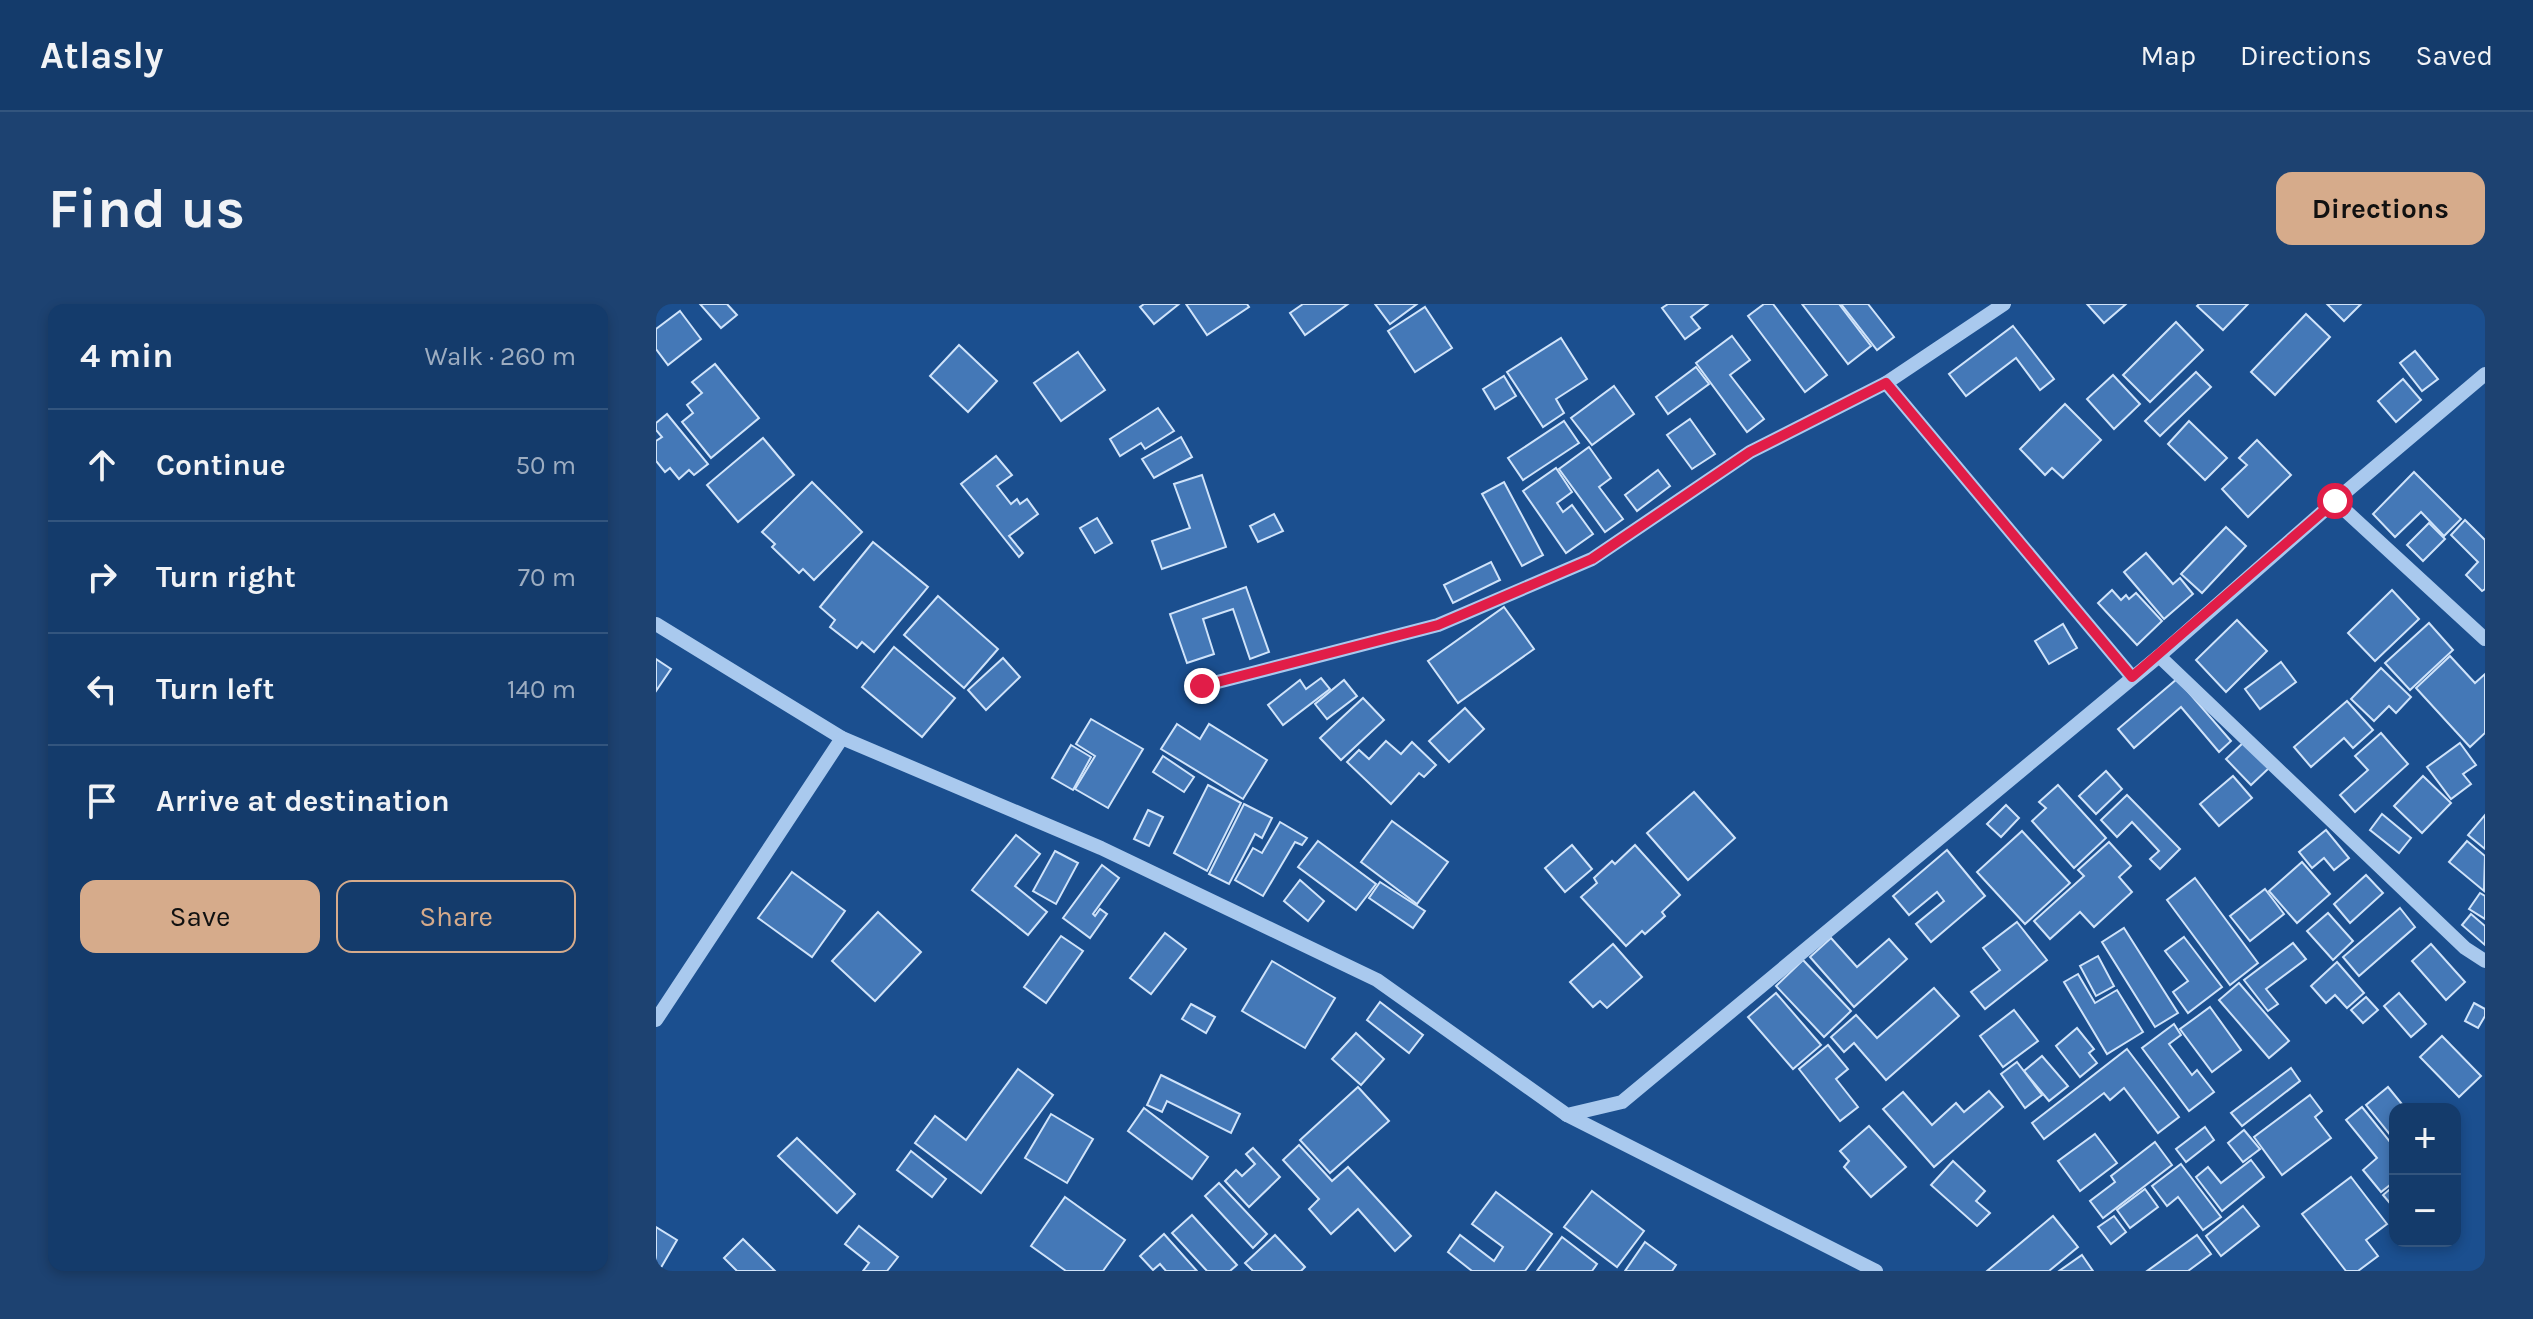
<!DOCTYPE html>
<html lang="en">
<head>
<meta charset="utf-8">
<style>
  :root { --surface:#143b6b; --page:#1d4271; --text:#f1f3f6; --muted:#9dadc1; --line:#33557e; --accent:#d6ab8b }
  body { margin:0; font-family:Karla,sans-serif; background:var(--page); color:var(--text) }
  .controls { position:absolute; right:24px; bottom:24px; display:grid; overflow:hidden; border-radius:16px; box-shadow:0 4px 12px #0003 }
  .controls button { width:72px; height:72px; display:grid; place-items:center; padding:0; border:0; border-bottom:2px solid var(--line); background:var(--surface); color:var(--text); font:40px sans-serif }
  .stop { position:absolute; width:24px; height:24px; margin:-18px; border:6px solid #e11d48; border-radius:50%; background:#fff }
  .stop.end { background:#e11d48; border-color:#fff; box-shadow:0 2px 8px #0008 }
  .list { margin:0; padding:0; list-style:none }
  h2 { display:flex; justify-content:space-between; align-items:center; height:104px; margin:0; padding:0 32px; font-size:34px }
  h2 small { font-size:26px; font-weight:400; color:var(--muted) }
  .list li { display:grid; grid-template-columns:52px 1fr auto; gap:24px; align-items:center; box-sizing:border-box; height:112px; padding:0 32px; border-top:2px solid var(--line) }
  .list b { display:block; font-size:30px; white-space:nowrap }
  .list em { font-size:26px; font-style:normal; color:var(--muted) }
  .actions { display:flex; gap:16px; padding:24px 32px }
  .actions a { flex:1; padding:18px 0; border:2px solid var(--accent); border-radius:16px; text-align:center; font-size:28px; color:var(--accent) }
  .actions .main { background:var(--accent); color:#111 }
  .icon { flex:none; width:44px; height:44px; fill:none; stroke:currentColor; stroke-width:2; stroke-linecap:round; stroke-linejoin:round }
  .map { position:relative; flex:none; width:1829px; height:967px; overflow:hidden; border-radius:16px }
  header { display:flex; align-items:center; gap:48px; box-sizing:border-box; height:112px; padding:0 40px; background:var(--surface); border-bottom:2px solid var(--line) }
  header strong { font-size:38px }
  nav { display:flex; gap:44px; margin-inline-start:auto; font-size:28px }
  .intro { display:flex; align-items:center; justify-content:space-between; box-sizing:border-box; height:192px; padding:0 48px }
  h1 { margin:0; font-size:56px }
  .button { padding:20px 36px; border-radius:16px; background:var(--accent); color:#111; font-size:28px; font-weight:700 }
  main { display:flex; gap:48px; padding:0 48px }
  aside { flex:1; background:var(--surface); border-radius:16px; box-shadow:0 4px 12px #0003 }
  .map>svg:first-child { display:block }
  .building { fill:#4478b7; stroke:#cfe3fa; stroke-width:2 }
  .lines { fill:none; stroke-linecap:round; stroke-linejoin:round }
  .minor { stroke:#a9c9ee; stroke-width:14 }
  .route { stroke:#e11d48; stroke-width:10 }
</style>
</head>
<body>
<header>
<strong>Atlasly</strong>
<nav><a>Map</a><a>Directions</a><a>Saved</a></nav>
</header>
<div class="intro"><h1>Find us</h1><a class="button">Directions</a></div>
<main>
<aside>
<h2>4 min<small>Walk · 260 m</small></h2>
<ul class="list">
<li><svg class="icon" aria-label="ahead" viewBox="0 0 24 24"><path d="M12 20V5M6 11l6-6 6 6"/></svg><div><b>Continue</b></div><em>50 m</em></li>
<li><svg class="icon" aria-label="right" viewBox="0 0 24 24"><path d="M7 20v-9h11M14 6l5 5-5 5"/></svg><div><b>Turn right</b></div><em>70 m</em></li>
<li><svg class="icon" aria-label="left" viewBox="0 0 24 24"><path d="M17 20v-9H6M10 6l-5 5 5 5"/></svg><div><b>Turn left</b></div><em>140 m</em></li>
<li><svg class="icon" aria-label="arrive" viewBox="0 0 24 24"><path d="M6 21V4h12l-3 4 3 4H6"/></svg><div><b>Arrive at destination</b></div></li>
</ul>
<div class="actions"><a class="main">Save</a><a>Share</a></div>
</aside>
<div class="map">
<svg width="1829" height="967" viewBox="0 0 1829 967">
  <rect width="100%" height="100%" fill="#1b4f8f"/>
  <g class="building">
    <path d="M44,0H71L81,11L65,24Z"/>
    <path d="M488,0H523L498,20L484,3Z"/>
    <path d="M530,0H591L593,3L551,31Z"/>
    <path d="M647,0H692L649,31L634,9Z"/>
    <path d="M719,0H761L734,20Z"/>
    <path d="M1012,0H1052L1035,13L1044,24L1029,35L1006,4Z"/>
    <path d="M1108,0H1117L1171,71L1149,88L1092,12Z"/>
    <path d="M1146,0H1183L1215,42L1192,60Z"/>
    <path d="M1185,0H1212L1238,33L1221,46Z"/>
    <path d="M1431,0H1470L1448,19Z"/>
    <path d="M1543,0H1592L1567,26L1541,2Z"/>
    <path d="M1671,0H1705L1688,17Z"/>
    <path d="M769,3L796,44L759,68L732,27Z"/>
    <path d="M24,7L45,35L12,61L0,45V25Z"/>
    <path d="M1650,10L1674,33L1619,91L1595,68Z"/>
    <path d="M1520,18L1547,46L1494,98L1467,71Z"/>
    <path d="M1357,22L1398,75L1384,86L1360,54L1310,92L1293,70Z"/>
    <path d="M1076,32L1094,56L1074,71L1108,115L1091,128L1040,59Z"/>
    <path d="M905,34L931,75L900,95L908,109L887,123L851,68Z"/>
    <path d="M303,41L341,77L312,108L274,72Z"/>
    <path d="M1759,47L1782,75L1766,87L1744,59Z"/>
    <path d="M422,48L449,86L405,117L378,79Z"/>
    <path d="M59,60L103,114L55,154L26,118L37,109L31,101L46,89L36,78Z"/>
    <path d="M1040,63L1053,80L1012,110L1000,93Z"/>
    <path d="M1540,68L1555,83L1504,132L1489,117Z"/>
    <path d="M1457,71L1484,100L1458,125L1431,95Z"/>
    <path d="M848,72L860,92L839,105L827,85Z"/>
    <path d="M1747,75L1765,96L1740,118L1722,97Z"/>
    <path d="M958,82L978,110L936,141L915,114Z"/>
    <path d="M1409,100L1445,136L1407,174L1396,164L1389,171L1364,145Z"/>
    <path d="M502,104L518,127L489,145L485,139L464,152L454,135Z"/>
    <path d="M11,110L52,160L38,171L33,166L23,175L14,164L9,168L0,157V137L6,133L0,126V119Z"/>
    <path d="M1034,115L1059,150L1036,165L1011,131Z"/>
    <path d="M908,117L923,139L867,176L852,154Z"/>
    <path d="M1533,117L1571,154L1549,176L1512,140Z"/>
    <path d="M525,133L536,153L498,174L486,155Z"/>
    <path d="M107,134L138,171L82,218L51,181Z"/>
    <path d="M1601,136L1635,171L1592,213L1566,185L1591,161L1583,154Z"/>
    <path d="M933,143L955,174L943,183L967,215L949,228L903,165Z"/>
    <path d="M340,152L356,171L341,182L355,200L361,195L364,200L371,195L382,210L353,232L367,249L363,253L305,180Z"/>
    <path d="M900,164L916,188L901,199L907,208L916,201L937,230L910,249L867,187Z"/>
    <path d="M1002,166L1014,182L981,207L969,191Z"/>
    <path d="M1758,168L1805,215L1788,232L1765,208L1739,233L1717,210Z"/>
    <path d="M546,171L570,243L506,265L496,237L534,224L518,180Z"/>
    <path d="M156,178L206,228L158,276L147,265L143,269L116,243L119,240L106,228Z"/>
    <path d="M848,178L887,251L866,262L826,190Z"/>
    <path d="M618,210L627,227L602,238L594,222Z"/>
    <path d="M441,214L456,239L439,249L424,224Z"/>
    <path d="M1809,216L1829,236V285L1826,287L1810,271L1822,258L1795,231Z"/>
    <path d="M1773,219L1789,235L1767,257L1751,241Z"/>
    <path d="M1570,223L1590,242L1546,289L1525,270Z"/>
    <path d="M217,238L272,283L218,348L206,338L201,344L174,323L179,316L164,303Z"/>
    <path d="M1490,249L1517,280L1524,274L1537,290L1508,315L1468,268Z"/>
    <path d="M835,258L844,276L797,299L788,281Z"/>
    <path d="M590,283L613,348L594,355L577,305L547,315L558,350L531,359L514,310Z"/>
    <path d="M1456,286L1465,296L1470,291L1473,295L1480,289L1506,317L1481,341L1442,299Z"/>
    <path d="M1736,286L1763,315L1719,357L1692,329Z"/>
    <path d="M282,292L342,345L308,384L248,331Z"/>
    <path d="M848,303L878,345L802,399L772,357Z"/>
    <path d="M1581,316L1611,347L1570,388L1540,356Z"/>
    <path d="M1773,319L1797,346L1754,386L1729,359Z"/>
    <path d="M1407,320L1421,344L1393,360L1379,337Z"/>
    <path d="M238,343L299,394L266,433L206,383Z"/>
    <path d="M1794,352L1819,379L1829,370V429L1814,443L1760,384Z"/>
    <path d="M347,354L364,373L330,406L312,386Z"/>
    <path d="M0,355L15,365L0,387Z"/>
    <path d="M1625,358L1640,378L1604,405L1589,385Z"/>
    <path d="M1725,364L1755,393L1740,409L1733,402L1718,417L1695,395Z"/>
    <path d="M665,374L674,385L627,421L612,401L644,376L650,385Z"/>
    <path d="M1521,375L1575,437L1563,448L1525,403L1478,444L1462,425Z"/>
    <path d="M688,376L701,392L671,415L659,400Z"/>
    <path d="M707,394L728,416L685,456L664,434Z"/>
    <path d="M1691,397L1717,426L1697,444L1688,434L1655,463L1638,443Z"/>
    <path d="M809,404L828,425L793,458L773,437Z"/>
    <path d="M435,415L487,445L452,504L419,485L439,452L420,440Z"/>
    <path d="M521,420L544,435L553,420L611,456L587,495L505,445Z"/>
    <path d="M1725,429L1752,460L1699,508L1684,491L1712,466L1699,452Z"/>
    <path d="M730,437L745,450L756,438L780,461L768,473L763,469L735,500L691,458L703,446L713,455Z"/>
    <path d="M1588,438L1613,464L1595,481L1570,455Z"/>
    <path d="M1804,439L1820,461L1807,470L1815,480L1795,495L1771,463Z"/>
    <path d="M415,441L435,453L417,486L396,474Z"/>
    <path d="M507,452L538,473L528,488L497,468Z"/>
    <path d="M1450,467L1466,485L1440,510L1423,492Z"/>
    <path d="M1577,472L1596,494L1563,522L1544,500Z"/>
    <path d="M1767,472L1795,499L1766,529L1738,502Z"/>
    <path d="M552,481L585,499L551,567L518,549Z"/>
    <path d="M1402,481L1450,534L1418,564L1376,517L1390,504L1383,498Z"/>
    <path d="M1038,488L1079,534L1032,576L991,529Z"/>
    <path d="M1471,491L1524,545L1504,565L1494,555L1503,547L1476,518L1461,533L1445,516Z"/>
    <path d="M588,500L616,514L606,534L599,530L573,580L553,570Z"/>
    <path d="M1350,501L1363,514L1345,533L1331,520Z"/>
    <path d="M492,506L507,513L493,542L478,535Z"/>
    <path d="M1726,510L1755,534L1743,549L1714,526Z"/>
    <path d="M1829,511V545L1812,531Z"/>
    <path d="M736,517L792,558L761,600L705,558Z"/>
    <path d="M624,518L651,534L646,541L639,538L607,592L579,576L597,544L606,549Z"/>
    <path d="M1670,526L1693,554L1678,566L1668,554L1656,564L1643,548Z"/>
    <path d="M1366,527L1414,579L1369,620L1321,568Z"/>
    <path d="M360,531L384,550L359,582L391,608L372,631L316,586Z"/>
    <path d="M662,537L720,580L700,606L642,563Z"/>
    <path d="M1811,537L1829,552L1828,587L1793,558Z"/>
    <path d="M1453,538L1475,562L1463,573L1476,588L1438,623L1424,608L1394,635L1378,617L1428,572L1422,566Z"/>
    <path d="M916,541L936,565L909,588L889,564Z"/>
    <path d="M979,541L1024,591L1006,608L1009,612L989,630L986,627L970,642L925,593L941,579L938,574L956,557L959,560Z"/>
    <path d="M1291,546L1329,592L1275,638L1260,620L1288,597L1281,588L1253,611L1237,592Z"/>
    <path d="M399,547L422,559L400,600L377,587Z"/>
    <path d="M1646,558L1674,590L1641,619L1613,587Z"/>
    <path d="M446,561L463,574L437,610L439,612L444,605L451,610L434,634L407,614Z"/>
    <path d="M136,568L189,607L156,653L102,614Z"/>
    <path d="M1710,571L1727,589L1694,619L1678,600Z"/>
    <path d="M1539,574L1602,659L1574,681L1511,596Z"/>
    <path d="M644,576L668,597L652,617L628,597Z"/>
    <path d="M724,578L769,607L757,624L713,594Z"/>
    <path d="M1609,585L1628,610L1594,637L1574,612Z"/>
    <path d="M1824,589L1829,592V615L1813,605Z"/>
    <path d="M1744,604L1759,623L1703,672L1687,653Z"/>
    <path d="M222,608L265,648L219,697L176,657Z"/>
    <path d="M1672,609L1697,637L1677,656L1651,627Z"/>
    <path d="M1815,610L1829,622V641L1806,621Z"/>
    <path d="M1361,618L1391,656L1329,705L1315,688L1344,666L1327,644Z"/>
    <path d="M1468,624L1522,709L1499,723L1446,638Z"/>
    <path d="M509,629L530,645L495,690L474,674Z"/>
    <path d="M405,632L427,647L390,699L368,683Z"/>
    <path d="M1528,633L1566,683L1532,709L1517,688L1532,677L1509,647Z"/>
    <path d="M1175,634L1201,663L1233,635L1251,655L1198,703L1154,653Z"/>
    <path d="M1637,639L1650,655L1610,685L1622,700L1612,707L1588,676Z"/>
    <path d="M957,640L986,673L951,704L944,697L937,703L914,678Z"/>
    <path d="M1775,640L1809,678L1790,696L1756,657Z"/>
    <path d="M1442,652L1458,682L1440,692L1424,662Z"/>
    <path d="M1147,656L1195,707L1168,733L1120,682Z"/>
    <path d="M616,657L679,694L649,744L586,707Z"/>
    <path d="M1681,658L1708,689L1691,704L1679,691L1670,699L1655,682Z"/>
    <path d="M1422,670L1439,699L1461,686L1487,728L1451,750L1408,678Z"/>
    <path d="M1583,679L1633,737L1613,754L1563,696Z"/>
    <path d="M1278,684L1303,712L1230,776L1198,739L1188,748L1175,733L1200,711L1221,734Z"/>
    <path d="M1120,689L1165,741L1137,765L1092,713Z"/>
    <path d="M1743,689L1770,720L1755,733L1728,702Z"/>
    <path d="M1710,693L1722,706L1707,719L1695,706Z"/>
    <path d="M724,698L767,731L753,749L711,716Z"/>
    <path d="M1818,699L1829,705V712L1822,724L1809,717Z"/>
    <path d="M535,700L559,713L550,729L526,715Z"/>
    <path d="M1554,703L1585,746L1556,768L1524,725Z"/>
    <path d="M1358,706L1382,737L1347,763L1324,732Z"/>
    <path d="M1518,720L1525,731L1513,740L1536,771L1541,766L1558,788L1533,807L1486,744Z"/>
    <path d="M1421,724L1438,745L1433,749L1441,759L1424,773L1400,742Z"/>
    <path d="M700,729L728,755L705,781L676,755Z"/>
    <path d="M1786,732L1825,772L1803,793L1764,753Z"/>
    <path d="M1172,741L1192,765L1180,775L1202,803L1184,817L1143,765Z"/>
    <path d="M1471,745L1523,813L1502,829L1468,784L1454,796L1448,789L1388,835L1376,819Z"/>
    <path d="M1386,752L1412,782L1393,797L1368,767Z"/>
    <path d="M1361,758L1386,791L1369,804L1345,770Z"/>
    <path d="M1635,764L1644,777L1586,822L1575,809Z"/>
    <path d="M362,765L397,791L325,889L259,839L279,812L310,836Z"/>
    <path d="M505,771L584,810L575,829L511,797L506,808L491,801Z"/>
    <path d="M702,783L733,817L674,869L644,836Z"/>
    <path d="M1732,783L1750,805H1739V837L1710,801Z"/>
    <path d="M1333,787L1347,803L1278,863L1227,805L1247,788L1276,821L1300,799L1308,808Z"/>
    <path d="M1654,791L1666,807L1659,813L1675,834L1626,871L1598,833Z"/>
    <path d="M1706,803L1739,844V877L1725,888L1707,866L1721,854L1690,816Z"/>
    <path d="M488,804L552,853L536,875L472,827Z"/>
    <path d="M395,810L437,835L411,879L369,854Z"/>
    <path d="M1213,822L1250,863L1215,893L1188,863L1193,857L1184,847Z"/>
    <path d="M1549,823L1558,836L1530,858L1520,845Z"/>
    <path d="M1588,826L1604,845L1587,858L1572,839Z"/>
    <path d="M1439,830L1461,859L1424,887L1402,857Z"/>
    <path d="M141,834L199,890L181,909L122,852Z"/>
    <path d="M1499,838L1516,861L1447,914L1434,897L1459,878L1455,872Z"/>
    <path d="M643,841L676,877L692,863L755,932L739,947L702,905L675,930L653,905L663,895L627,856Z"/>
    <path d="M597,844L624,873L593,903L569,877L580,866L586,872L599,860L590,850Z"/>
    <path d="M255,847L290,875L276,893L241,866Z"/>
    <path d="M1595,856L1608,873L1566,907L1540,873L1552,863L1565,879Z"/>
    <path d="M1297,857L1329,887L1320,897L1334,909L1321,922L1275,881Z"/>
    <path d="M1525,860L1565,913L1547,926L1522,893L1511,902L1496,882Z"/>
    <path d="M1695,873L1731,920L1710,936L1722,952L1702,967H1690L1646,910Z"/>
    <path d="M563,879L611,930L597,944L549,892Z"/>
    <path d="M1739,881V905L1727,891Z"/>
    <path d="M1489,885L1502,903L1474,924L1461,906Z"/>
    <path d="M936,887L988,927L961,963L908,923Z"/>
    <path d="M840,888L896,930L869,967H816L792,948L804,931L838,957L847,943L816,920Z"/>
    <path d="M409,893L469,936L447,967H410L375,942Z"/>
    <path d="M1587,902L1603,922L1565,952L1550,932Z"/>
    <path d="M536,911L581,961L574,967H551L516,929Z"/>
    <path d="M1397,912L1422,943L1393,967H1331Z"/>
    <path d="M1458,912L1470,928L1455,940L1442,923Z"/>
    <path d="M203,922L242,953L231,967H207L213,959L189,940Z"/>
    <path d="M0,923L21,936L3,967H0Z"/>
    <path d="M508,930L541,967H510L504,960L497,966L484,952Z"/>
    <path d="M619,931L649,963L645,967H597L589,959Z"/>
    <path d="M1541,931L1555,950L1532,967H1491Z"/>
    <path d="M906,933L941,960L936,967H881Z"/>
    <path d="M87,935L119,967H81L68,954Z"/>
    <path d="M989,938L1020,961L1016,967H969Z"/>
    <path d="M1426,951L1437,967H1403Z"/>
  </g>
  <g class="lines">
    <g class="minor">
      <path d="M1230,79L1476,373"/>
      <path d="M1679,197L1829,335"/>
      <path d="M0,320L186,434L445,544L721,676L911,811L966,798L1503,352L1679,197L1829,70"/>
      <path d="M1503,352L1809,644L1829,657"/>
      <path d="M546,382L782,321L936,255L1094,148L1230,79L1348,0"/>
      <path d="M0,716L186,434"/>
      <path d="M911,811L1220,967"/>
    </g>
  </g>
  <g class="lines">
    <path class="route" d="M546,382L782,321L936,255L1094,148L1230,79L1476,373L1679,197"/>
  </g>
</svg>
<div class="controls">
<button>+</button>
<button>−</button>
</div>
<div class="stop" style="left:1679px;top:197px"></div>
<div class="stop end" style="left:546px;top:382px"></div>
</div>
</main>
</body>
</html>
